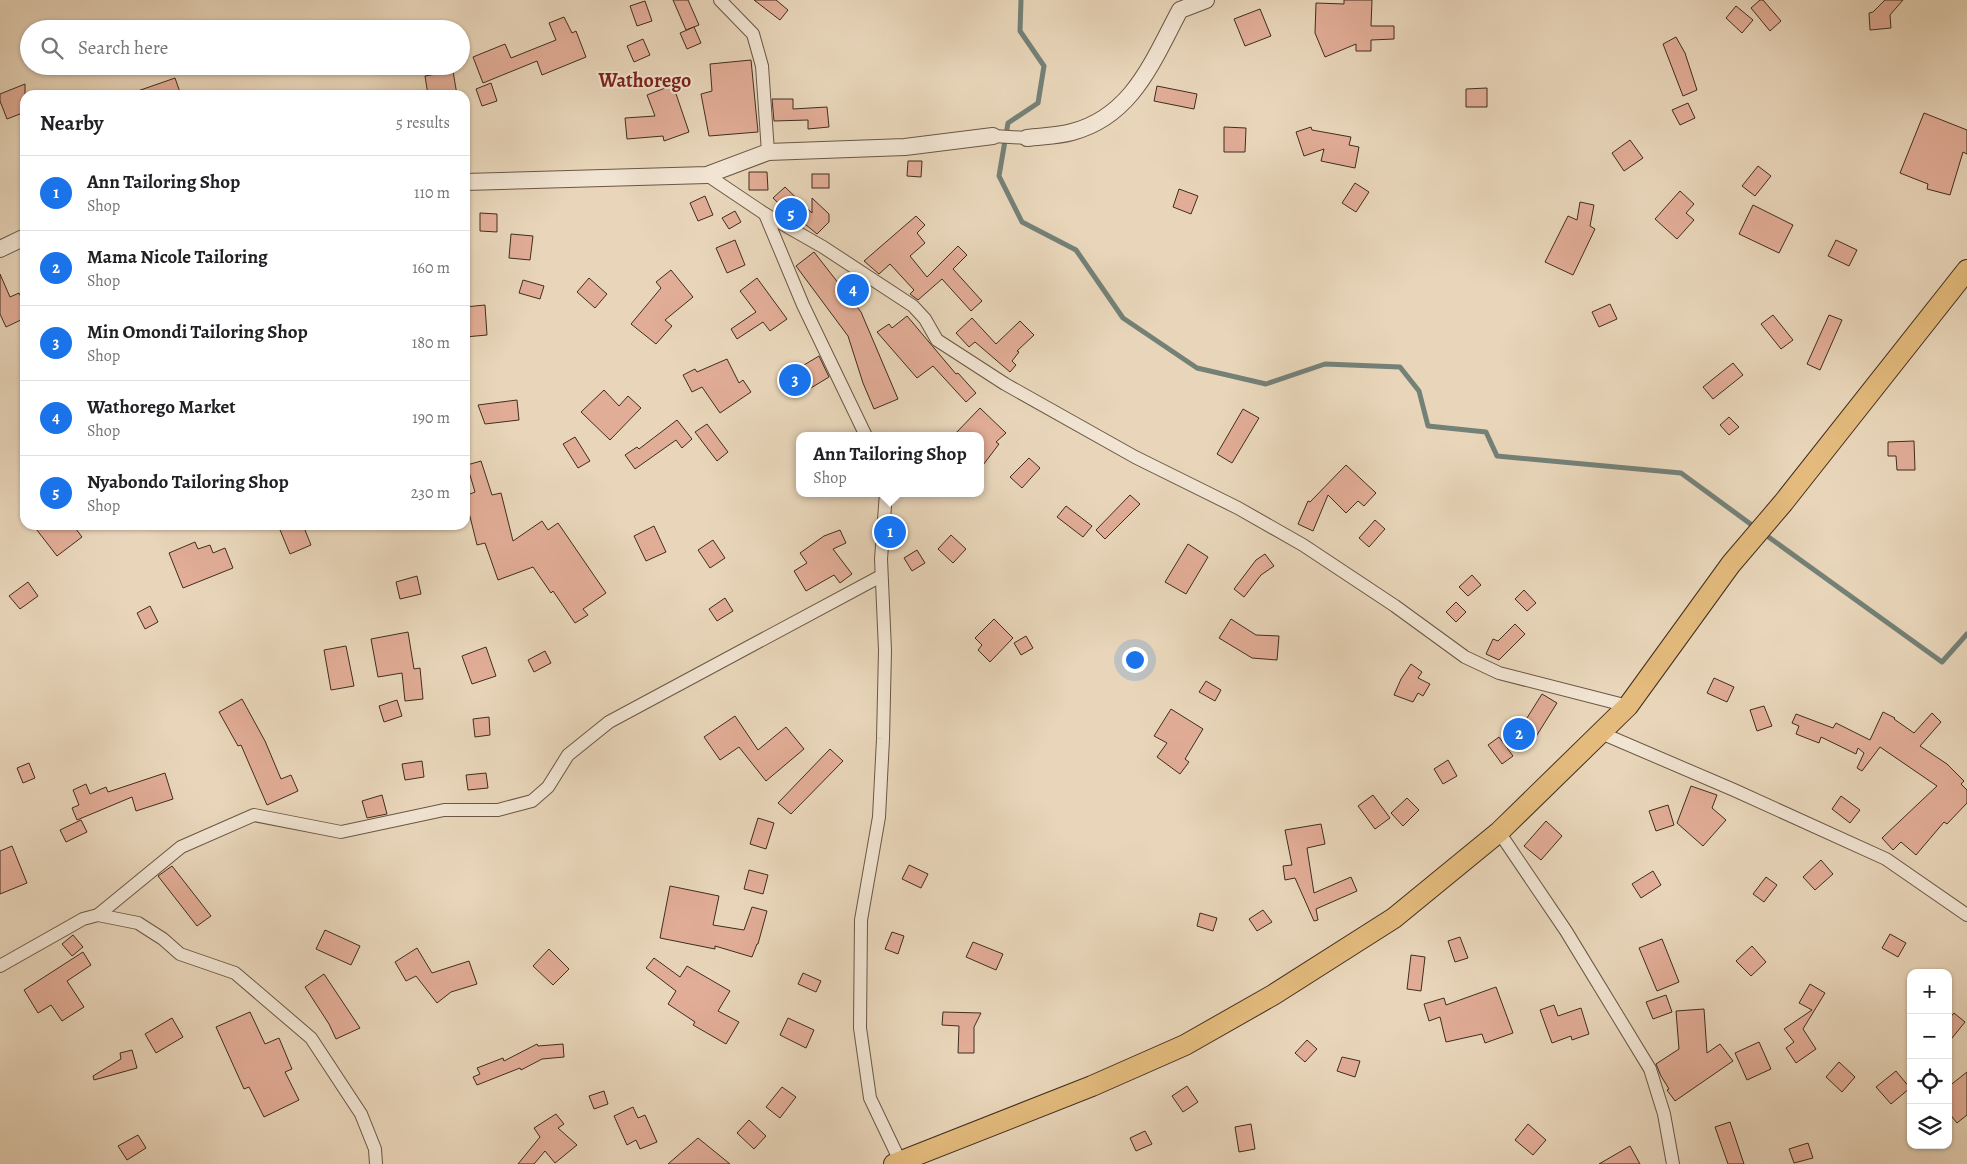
<!DOCTYPE html>
<html lang="en">
<head>
<meta charset="utf-8">
<style>
  :root { --surface:#fff; --page:#f2f2f2; --text:#202124; --muted:#757577; --line:#e0e0e0; --accent:#1a73e8 }
  body { margin:0; font-family:Alegreya,serif; background:var(--page); color:var(--text) }
  .controls { position:absolute; right:15px; bottom:15px; display:grid; overflow:hidden; border-radius:10px; box-shadow:0 1px 4px #0004 }
  .controls button { width:45px; height:45px; display:grid; place-items:center; padding:0; border:0; border-bottom:1px solid var(--line); background:var(--surface); color:var(--text); font:25px sans-serif }
  .you { position:absolute; left:1134px; top:659px; width:18px; height:18px; margin:-12px; border:4px solid #fff; border-radius:50%; background:#1a73e8; box-shadow:0 0 0 8px #1a73e833 }
  .badge { display:grid; place-items:center; width:32px; height:32px; border-radius:50%; background:var(--accent); color:#fff; font-size:16px; font-weight:700 }
  .pin { position:absolute; translate:-50% -50%; border:2px solid #fff; box-shadow:0 1px 5px #0006 }
  .popup { position:absolute; left:796px; top:432px; width:188px; height:65px; box-sizing:border-box; display:grid; place-content:center; border-radius:10px; background:var(--surface); filter:drop-shadow(0 1px 4px #0005); font-size:16px; white-space:nowrap; color:var(--muted) }
  .popup b { font-size:19px; color:var(--text) }
  .popup::after { content:''; position:absolute; left:50%; top:100%; margin-left:-10px; border:10px solid transparent; border-top-color:var(--surface) }
  .list { margin:0; padding:0; list-style:none }
  h2 { display:flex; justify-content:space-between; align-items:center; height:65px; margin:0; padding:0 20px; font-size:21px }
  h2 small { font-size:16px; font-weight:400; color:var(--muted) }
  .list li { display:grid; grid-template-columns:32px 1fr auto; gap:15px; align-items:center; box-sizing:border-box; height:75px; padding:0 20px; border-top:1px solid var(--line) }
  .list b { display:block; font-size:19px; white-space:nowrap }
  .list p { margin:0; font-size:16px; white-space:nowrap; color:var(--muted) }
  .list em { font-size:16px; font-style:normal; color:var(--muted) }
  .icon { flex:none; width:28px; height:28px; fill:none; stroke:currentColor; stroke-width:2; stroke-linecap:round; stroke-linejoin:round }
  .map { position:relative; flex:none; width:1967px; height:1164px; overflow:hidden }
  .search { position:absolute; background:var(--surface); box-shadow:0 1px 4px #0004; left:20px; top:20px; width:450px; height:55px; display:flex; align-items:center; gap:12px; box-sizing:border-box; padding:0 18px; border-radius:28px; color:var(--muted); font-size:19px }
  .panel { position:absolute; background:var(--surface); box-shadow:0 1px 4px #0004; left:20px; top:90px; width:450px; height:440px; border-radius:15px }
  .map>svg:first-child { display:block }
  .lines { fill:none; stroke-linecap:round; stroke-linejoin:round }
  .stream { stroke:#748177; stroke-width:5 }
  .building { fill:#e2ad97; stroke:#402d1e }
  .minor-casing { stroke:#6a5745; stroke-width:14 }
  .tertiary-casing { stroke:#6a5745; stroke-width:18 }
  .primary-casing { stroke:#402d1e; stroke-width:22 }
  .minor { stroke:#f1e4d2; stroke-width:12 }
  .tertiary { stroke:#f1e4d2; stroke-width:16 }
  .primary { stroke:#e4bb7d; stroke-width:20 }
  .labels { text-anchor:middle; stroke-width:4; stroke-linejoin:round; paint-order:stroke }
  .district-label { font-size:20px; font-weight:bold; fill:#7a1f14; stroke:#f1e4d2 }
</style>
</head>
<body>
<div class="map">
<svg width="1967" height="1164" viewBox="0 0 1967 1164">
  <rect width="100%" height="100%" fill="#e9d6ba"/>
  <filter id="stains"><feTurbulence type="fractalNoise" baseFrequency=".004" numOctaves="4"/><feColorMatrix values="0 0 0 0 .2 0 0 0 0 .09 0 0 0 0 .02 0 0 0 .5 -.17"/></filter>
  <radialGradient id="worn" r=".72"><stop offset=".6" stop-color="#630" stop-opacity="0"/><stop offset="1" stop-color="#630" stop-opacity=".3"/></radialGradient>
  <g class="lines">
    <g class="stream">
      <path d="M1021,0L1020,31L1044,66L1038,103L1008,123L999,176L1022,222L1076,250L1123,318L1197,368L1266,384L1325,364L1400,367L1419,391L1428,426L1486,432L1497,456L1681,473L1756,528"/>
      <path d="M1763,533L1942,662L1967,634"/>
    </g>
  </g>
  <g class="building">
    <path d="M673,0H688L699,25L686,30Z"/>
    <path d="M754,0H776L788,10L780,20Z"/>
    <path d="M1344,0H1372L1371,26H1394V39L1371,40V51H1356V44L1325,57L1315,33L1316,3L1344,4Z"/>
    <path d="M1760,0H1763L1781,21L1770,31L1751,8Z"/>
    <path d="M1885,0H1903L1890,15L1891,28L1870,30L1869,13L1873,12Z"/>
    <path d="M645,1L652,21L637,26L630,6Z"/>
    <path d="M1736,6L1753,20L1742,33L1726,18Z"/>
    <path d="M1260,9L1271,36L1245,46L1234,19Z"/>
    <path d="M564,17L572,33L576,31L586,57L542,75L537,61L483,83L473,57L505,44L511,58L556,40L549,23Z"/>
    <path d="M694,27L701,43L687,49L680,33Z"/>
    <path d="M1676,37L1685,53L1697,90L1683,96L1663,44Z"/>
    <path d="M643,39L650,55L634,62L627,46Z"/>
    <path d="M751,60L758,132L709,136L701,94L712,91L710,64Z"/>
    <path d="M453,71L457,95H428L425,76Z"/>
    <path d="M175,78L181,95H132V93Z"/>
    <path d="M491,83L497,101L482,106L476,89Z"/>
    <path d="M25,84V112L7,119L0,101V94Z"/>
    <path d="M673,85L689,132L664,141L663,136L627,139L625,118L655,116L647,95Z"/>
    <path d="M1157,86L1197,94L1194,109L1154,101Z"/>
    <path d="M1487,88V107H1466V89Z"/>
    <path d="M772,99H793V109L827,107L829,127L808,129V120L774,121Z"/>
    <path d="M1688,103L1695,118L1680,125L1672,110Z"/>
    <path d="M1924,113L1967,130V154L1963,152L1950,195L1927,189L1928,184L1900,173Z"/>
    <path d="M1224,127L1246,128L1245,152H1224Z"/>
    <path d="M1311,127L1312,130L1351,137L1349,145L1359,147L1355,168L1321,161L1324,149L1304,156L1296,132Z"/>
    <path d="M1630,140L1643,158L1624,171L1612,153Z"/>
    <path d="M908,161H922L921,177L907,176Z"/>
    <path d="M1758,166L1771,176L1755,196L1742,186Z"/>
    <path d="M749,172H767L768,190H749Z"/>
    <rect x="812" y="174" width="17" height="14"/>
    <path d="M1355,183L1369,192L1356,212L1342,203Z"/>
    <path d="M785,187L812,213V198L829,214V222L817,234L800,220L798,222L773,198Z"/>
    <path d="M1179,189L1198,196L1191,214L1173,207Z"/>
    <path d="M1680,191L1694,204L1686,213L1694,220L1677,239L1655,219Z"/>
    <path d="M705,196L713,215L698,221L690,203Z"/>
    <path d="M1580,202L1594,205L1590,226L1595,229L1573,275L1545,262L1568,216L1577,220Z"/>
    <path d="M1753,205L1793,225L1779,253L1739,234Z"/>
    <path d="M735,211L741,222L729,229L722,218Z"/>
    <path d="M480,213L497,214V232L480,231Z"/>
    <path d="M916,216L925,225L917,233L925,243L910,256L927,277L958,246L967,255L953,269L982,301L971,311L942,279L918,300L910,294L914,290L890,264L879,274L864,261Z"/>
    <path d="M511,234L533,236L530,260L509,258Z"/>
    <path d="M735,240L745,265L727,273L716,248Z"/>
    <path d="M1836,240L1857,250L1849,266L1828,256Z"/>
    <path d="M814,252L861,312L898,399L874,409L863,383L848,336L796,266Z"/>
    <path d="M671,270L693,297L665,320L672,326L656,344L631,324L661,288L656,282Z"/>
    <path d="M0,274L10,297L19,293L25,305V318L6,327L0,314Z"/>
    <path d="M589,278L607,294L595,308L577,292Z"/>
    <path d="M757,278L787,319L770,331L763,322L737,339L731,329L756,312L740,291Z"/>
    <path d="M523,280L544,286L540,299L519,293Z"/>
    <path d="M1610,304L1617,319L1599,327L1592,312Z"/>
    <path d="M485,305L487,335L465,337V307Z"/>
    <path d="M1773,315L1793,340L1781,349L1761,324Z"/>
    <path d="M1829,315L1842,320L1820,370L1807,364Z"/>
    <path d="M907,316L956,374L958,373L976,393L966,402L933,366L917,378L877,332L889,324L892,328Z"/>
    <path d="M972,318L996,344L1020,321L1034,335L1017,351L1019,352L1012,361L1016,365L1010,372L975,342L969,347L956,333Z"/>
    <path d="M819,356L829,377L801,394L789,374Z"/>
    <path d="M727,359L739,383L743,380L751,392L720,413L702,387L692,392L683,375L695,369L697,372Z"/>
    <path d="M1733,363L1743,375L1713,399L1703,387Z"/>
    <path d="M604,390L619,406L628,396L641,408L610,440L581,412Z"/>
    <path d="M517,400L519,420L485,424L478,405Z"/>
    <path d="M980,408L1006,433L996,442L999,444L980,469V436H953Z"/>
    <path d="M1243,409L1259,418L1232,463L1217,454Z"/>
    <path d="M1729,417L1739,427L1729,435L1720,425Z"/>
    <path d="M677,420L692,439L682,448L676,440L635,469L625,455L637,447L639,449Z"/>
    <path d="M707,424L728,452L717,461L695,432Z"/>
    <path d="M575,437L590,461L578,468L563,444Z"/>
    <path d="M1914,441L1915,470H1897L1896,456H1888V442Z"/>
    <path d="M1029,458L1040,468L1022,488L1010,477Z"/>
    <path d="M481,461L492,495L501,493L513,541L542,521L548,530L558,523L606,593L583,609L588,615L575,623L553,591L551,593L533,567L498,580L485,543L477,545L465,496L475,492L467,465Z"/>
    <path d="M1346,465L1376,493L1364,506L1358,501L1346,513L1328,495L1313,531L1298,524L1308,501L1310,502Z"/>
    <path d="M1130,495L1140,504L1105,539L1096,530Z"/>
    <path d="M1066,506L1092,526L1083,537L1057,517Z"/>
    <path d="M1375,520L1385,529L1369,547L1359,538Z"/>
    <path d="M33,525H73L82,537L57,556Z"/>
    <path d="M278,525H303L311,545L290,554Z"/>
    <path d="M654,526L666,552L646,561L634,536Z"/>
    <path d="M840,530L846,543L833,549L852,574L840,583L834,575L806,591L794,571L807,563L800,553L824,536Z"/>
    <path d="M951,535L966,549L953,563L938,549Z"/>
    <path d="M713,540L725,558L710,568L698,550Z"/>
    <path d="M195,542L198,549L210,545L213,553L225,548L233,568L183,588L169,553Z"/>
    <path d="M1188,544L1208,557L1186,594L1165,582Z"/>
    <path d="M917,550L925,563L912,571L904,558Z"/>
    <path d="M1265,554L1274,566L1261,575L1244,597L1234,589L1256,560Z"/>
    <path d="M1472,575L1481,585L1468,596L1459,587Z"/>
    <path d="M417,576L421,594L400,599L396,582Z"/>
    <path d="M28,582L38,596L20,609L9,596Z"/>
    <path d="M1524,590L1536,603L1527,611L1515,599Z"/>
    <path d="M725,598L733,611L717,621L709,609Z"/>
    <path d="M1456,602L1466,612L1456,622L1446,612Z"/>
    <path d="M150,606L158,622L145,629L137,613Z"/>
    <path d="M994,619L1013,638L990,662L978,650L982,645L975,638Z"/>
    <path d="M1231,619L1256,635L1279,636L1277,660L1252,658L1219,638Z"/>
    <path d="M1515,624L1525,634L1499,660L1486,654L1493,639L1498,641Z"/>
    <path d="M408,632L414,669L420,668L423,699L405,701L402,673L378,677L371,639Z"/>
    <path d="M1026,636L1033,648L1021,655L1014,643Z"/>
    <path d="M346,646L354,686L331,690L324,650Z"/>
    <path d="M486,647L496,676L472,684L462,656Z"/>
    <path d="M545,651L551,663L534,672L528,660Z"/>
    <path d="M1411,664L1422,672L1418,678L1430,684L1423,696L1418,693L1413,702L1394,695L1401,679Z"/>
    <path d="M1714,678L1734,687L1727,702L1707,693Z"/>
    <path d="M1206,681L1221,690L1215,701L1199,692Z"/>
    <path d="M1542,694L1557,703L1532,743L1517,734Z"/>
    <path d="M242,699L265,741L281,779L291,775L298,791L267,805L241,745L238,746L219,712Z"/>
    <path d="M397,700L402,716L384,722L379,706Z"/>
    <path d="M1764,706L1772,726L1757,731L1750,710Z"/>
    <path d="M1171,709L1203,729L1185,759L1189,762L1180,774L1157,757L1167,743L1154,736Z"/>
    <path d="M1883,712L1895,718L1894,719L1914,733L1932,713L1941,722L1920,746L1947,764L1964,781L1961,784L1967,790V803L1947,824L1944,822L1916,855L1901,842L1893,850L1882,838L1937,786L1880,747L1862,771L1857,768L1864,753L1858,748L1856,754L1821,737L1819,743L1796,734L1799,726L1792,723L1796,714L1833,728L1836,723L1870,740Z"/>
    <path d="M735,716L758,750L786,727L804,749L766,781L739,747L720,760L704,737Z"/>
    <path d="M489,717L490,735L475,737L473,719Z"/>
    <path d="M1499,737L1513,756L1502,764L1488,745Z"/>
    <path d="M830,749L843,761L791,814L778,803Z"/>
    <path d="M1448,760L1457,776L1443,784L1434,769Z"/>
    <path d="M422,761L424,777L405,780L402,764Z"/>
    <path d="M29,763L35,778L23,783L17,768Z"/>
    <path d="M165,773L173,799L136,811L132,797L77,820L72,808L79,805L73,790L86,784L90,794L106,787L108,792Z"/>
    <path d="M486,773L488,788L468,790L466,775Z"/>
    <path d="M1691,786L1717,795L1712,808L1726,820L1703,846L1677,823Z"/>
    <path d="M382,795L387,814L367,818L362,801Z"/>
    <path d="M1373,795L1390,818L1375,829L1358,806Z"/>
    <path d="M1841,796L1860,810L1850,823L1832,809Z"/>
    <path d="M1407,798L1419,810L1403,826L1391,813Z"/>
    <path d="M1668,805L1674,825L1656,831L1649,811Z"/>
    <path d="M758,818L774,823L766,849L750,844Z"/>
    <path d="M81,820L87,832L66,842L60,830Z"/>
    <path d="M1546,821L1562,836L1541,860L1524,846Z"/>
    <path d="M1321,824L1325,844L1307,848L1314,893L1351,877L1357,891L1316,909L1318,920L1314,921L1295,878L1285,880L1283,866L1292,865L1285,830Z"/>
    <path d="M12,846L27,883L0,894V851Z"/>
    <path d="M1821,860L1833,874L1815,890L1803,877Z"/>
    <path d="M909,865L928,874L921,888L902,879Z"/>
    <path d="M172,866L211,916L197,926L158,876Z"/>
    <path d="M749,870L768,875L763,894L744,889Z"/>
    <path d="M1653,871L1661,885L1641,898L1632,884Z"/>
    <path d="M1766,877L1777,885L1764,902L1753,894Z"/>
    <path d="M670,886L719,896L713,925L744,930L752,907L767,911L758,944H757L752,957L715,946V949L660,938Z"/>
    <path d="M1263,910L1272,922L1257,931L1249,919Z"/>
    <path d="M1200,913L1217,918L1213,931L1197,926Z"/>
    <path d="M325,930L360,946L351,965L316,949Z"/>
    <path d="M892,932L904,936L898,954L885,949Z"/>
    <path d="M1890,934L1906,943L1898,957L1882,948Z"/>
    <path d="M73,935L83,947L72,956L62,944Z"/>
    <path d="M1460,937L1468,958L1455,962L1448,941Z"/>
    <path d="M1662,939L1679,982L1657,991L1639,948Z"/>
    <path d="M973,942L1003,954L996,970L966,957Z"/>
    <path d="M1752,946L1766,962L1751,976L1736,961Z"/>
    <path d="M417,948L432,973L469,961L477,984L451,992L437,1003L416,976L406,981L395,962Z"/>
    <path d="M549,949L569,969L553,985L533,966Z"/>
    <path d="M83,952L91,965L67,981L84,1007L62,1021L51,1005L38,1013L24,990Z"/>
    <path d="M1411,955L1425,957L1421,991L1407,989Z"/>
    <path d="M654,958L680,977L687,966L730,991L718,1011L739,1022L726,1044L693,1025L695,1022L668,1004L676,991L646,968Z"/>
    <path d="M803,973L821,981L816,992L798,984Z"/>
    <path d="M324,974L360,1028L336,1039L329,1024L305,987Z"/>
    <path d="M1810,984L1825,993L1803,1029L1816,1049L1796,1063L1786,1048L1794,1042L1784,1029L1812,1010L1799,1003Z"/>
    <path d="M1496,987L1513,1033L1485,1043L1482,1034L1446,1042L1440,1017L1429,1021L1424,1004L1444,998L1446,1005Z"/>
    <path d="M1666,995L1672,1012L1653,1019L1646,1002Z"/>
    <path d="M1554,1005L1558,1016L1581,1008L1589,1034L1572,1040L1571,1036L1552,1043L1540,1010Z"/>
    <path d="M1704,1009L1707,1053L1720,1044L1733,1061L1675,1101L1667,1090L1669,1089L1661,1076L1656,1064L1679,1049L1676,1011Z"/>
    <path d="M250,1012L265,1044L279,1038L292,1069L285,1072L299,1100L264,1117L249,1087L244,1089L216,1027Z"/>
    <path d="M943,1012L981,1013L974,1027V1053H958L959,1026L942,1025Z"/>
    <path d="M1954,1013L1965,1022L1948,1043V1020Z"/>
    <path d="M172,1018L183,1037L156,1053L145,1034Z"/>
    <path d="M788,1018L814,1030L806,1048L780,1035Z"/>
    <path d="M1307,1040L1317,1049L1305,1062L1295,1053Z"/>
    <path d="M1759,1042L1771,1069L1747,1080L1735,1053Z"/>
    <path d="M537,1044L538,1046L563,1044L564,1057L542,1059L521,1070L520,1068L477,1085L473,1077L480,1074L477,1068L503,1058L504,1061Z"/>
    <path d="M132,1050L137,1068L94,1080L93,1076L121,1059L120,1053Z"/>
    <path d="M1342,1057L1360,1061L1355,1077L1337,1071Z"/>
    <path d="M1839,1062L1855,1077L1842,1092L1826,1077Z"/>
    <path d="M1896,1071L1910,1088L1891,1104L1876,1087Z"/>
    <path d="M1967,1072V1115L1957,1123L1948,1112V1087Z"/>
    <path d="M1187,1086L1198,1102L1183,1112L1172,1096Z"/>
    <path d="M782,1087L796,1097L780,1118L766,1107Z"/>
    <path d="M604,1091L608,1104L594,1109L589,1096Z"/>
    <path d="M633,1107L638,1118L645,1115L657,1142L640,1149L636,1140L627,1145L614,1116Z"/>
    <path d="M556,1114L564,1124L558,1128L577,1145L555,1163L545,1151L534,1164H518L540,1137L534,1128Z"/>
    <path d="M749,1120L766,1136L754,1149L737,1133Z"/>
    <path d="M1730,1122L1744,1164H1728L1715,1127Z"/>
    <path d="M1251,1124L1255,1149L1239,1152L1235,1127Z"/>
    <path d="M1528,1124L1546,1140L1533,1155L1515,1140Z"/>
    <path d="M1145,1131L1152,1144L1136,1151L1130,1138Z"/>
    <path d="M138,1135L146,1148L127,1160L118,1146Z"/>
    <path d="M698,1138L730,1164H668Z"/>
    <path d="M1808,1143L1813,1158L1794,1163L1789,1149Z"/>
    <path d="M1630,1146L1640,1164H1599Z"/>
  </g>
  <g class="lines">
    <g class="minor-casing">
      <g id="minor">
        <path d="M720,0L753,34L762,66L768,152"/>
        <path d="M993,136L1027,138"/>
        <path d="M707,175L765,214L823,247L913,306L925,319L937,340L1005,384L1135,457L1238,508L1303,545L1395,606L1465,657L1499,673L1628,706"/>
        <path d="M765,214L803,305L866,436"/>
        <path d="M886,493L881,559L885,650L883,739L879,817L861,920L860,1028L870,1098L900,1161"/>
        <path d="M1601,733L1734,790L1886,859L1967,915"/>
        <path d="M1499,832L1566,931L1650,1069L1664,1114L1673,1164"/>
        <path d="M98,915L138,923L163,939L180,954L235,973L311,1038L361,1114L375,1149L376,1164"/>
        <path d="M0,966L83,919L98,915L181,847L254,815L341,832L444,810H498L532,801L548,787L568,755L609,722L881,576"/>
      </g>
    </g>
    <g class="tertiary-casing">
      <g id="tertiary">
        <path d="M1027,138C1042,136 1058,136 1072,132C1133,116 1153,60 1180,10L1206,0"/>
        <path d="M465,182L707,175L768,152L905,147L993,136"/>
        <path d="M0,249L25,237"/>
      </g>
    </g>
    <g class="primary-casing">
      <path id="primary" d="M894,1164L1092,1086L1185,1045L1273,995L1394,918L1499,832L1628,706L1731,564L1783,503L1967,270"/>
    </g>
    <use href="#minor" class="minor"/>
    <use href="#tertiary" class="tertiary"/>
    <use href="#primary" class="primary"/>
  </g>
  <g class="labels">
    <g class="district-label">
      <text x="645" y="87">Wathorego</text>
    </g>
  </g>
  <rect width="100%" height="100%" filter="url(#stains)"/>
  <rect width="100%" height="100%" fill="url(#worn)"/>
</svg>
<div class="controls">
<button>+</button>
<button>−</button>
<button><svg class="icon" aria-label="locate" viewBox="0 0 24 24"><circle cx="12" cy="12" r="6"/><path d="M12 2v4M12 18v4M2 12h4M18 12h4"/></svg></button>
<button><svg class="icon" aria-label="layers" viewBox="0 0 24 24"><path d="M12 4l9 5-9 5-9-5zM3 14l9 5 9-5"/></svg></button>
</div>
<div class="you"></div>
<div class="pin badge" style="left:890px;top:532px">1</div>
<div class="popup"><b>Ann Tailoring Shop</b>Shop</div>
<div class="pin badge" style="left:1519px;top:734px">2</div>
<div class="pin badge" style="left:795px;top:380px">3</div>
<div class="pin badge" style="left:853px;top:290px">4</div>
<div class="pin badge" style="left:791px;top:214px">5</div>
<div class="search"><svg class="icon" aria-label="search" viewBox="0 0 24 24"><circle cx="10" cy="10" r="6"/><path d="M15 15l6 6"/></svg>Search here</div>
<section class="panel">
<h2>Nearby<small>5 results</small></h2>
<ul class="list">
<li><span class="badge">1</span><div><b>Ann Tailoring Shop</b><p>Shop</p></div><em>110 m</em></li>
<li><span class="badge">2</span><div><b>Mama Nicole Tailoring</b><p>Shop</p></div><em>160 m</em></li>
<li><span class="badge">3</span><div><b>Min Omondi Tailoring Shop</b><p>Shop</p></div><em>180 m</em></li>
<li><span class="badge">4</span><div><b>Wathorego Market</b><p>Shop</p></div><em>190 m</em></li>
<li><span class="badge">5</span><div><b>Nyabondo Tailoring Shop</b><p>Shop</p></div><em>230 m</em></li>
</ul>
</section>
</div>
</body>
</html>
